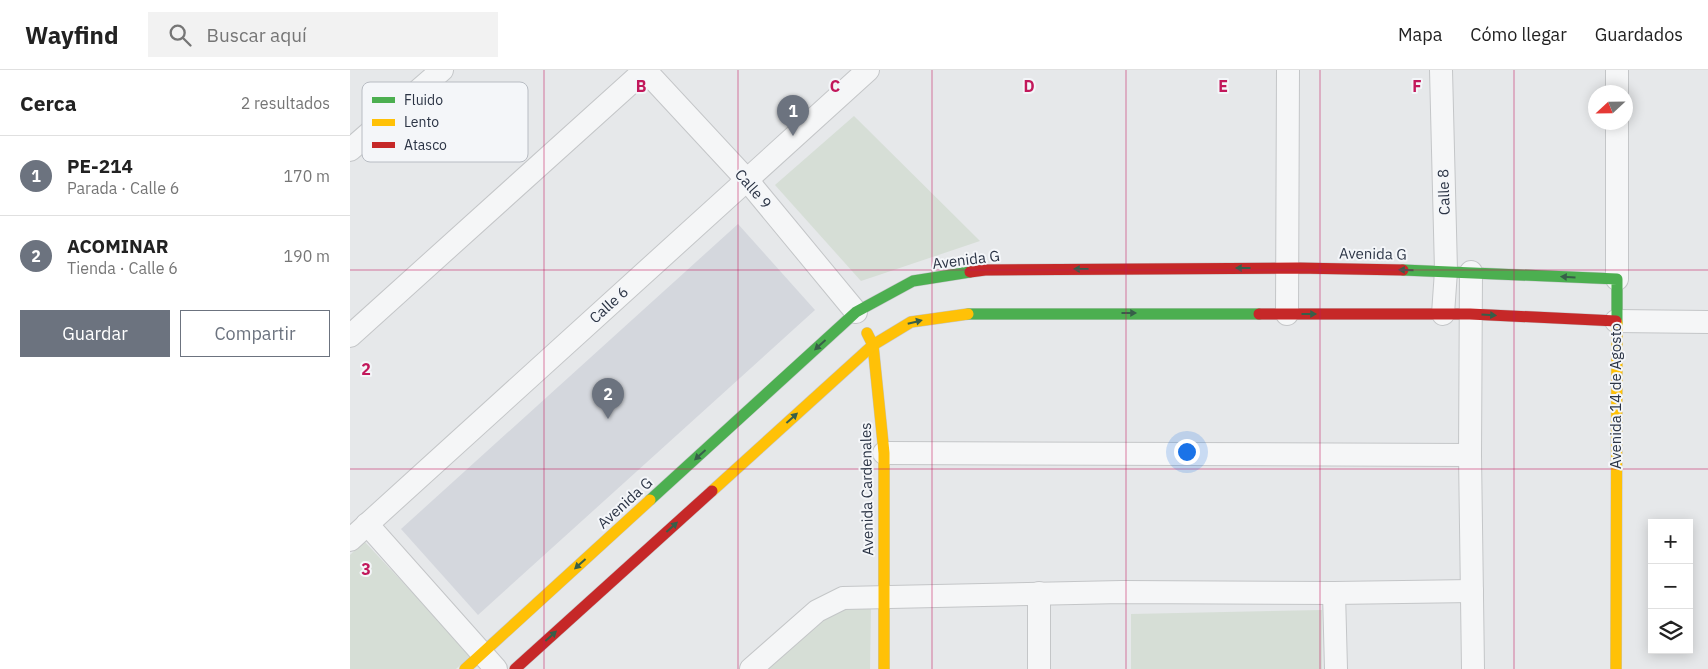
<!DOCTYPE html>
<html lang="es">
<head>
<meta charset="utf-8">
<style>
  :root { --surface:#fff; --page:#f2f2f2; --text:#222; --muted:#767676; --line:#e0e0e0; --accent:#6c737f }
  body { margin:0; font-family:"IBM Plex Sans",sans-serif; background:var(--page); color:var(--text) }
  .controls { position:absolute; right:15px; bottom:15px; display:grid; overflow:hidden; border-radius:0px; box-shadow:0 2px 12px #0003 }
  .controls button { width:45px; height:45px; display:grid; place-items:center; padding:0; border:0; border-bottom:1px solid var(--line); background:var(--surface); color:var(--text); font:25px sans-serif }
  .compass { position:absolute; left:1238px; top:15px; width:45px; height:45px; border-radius:50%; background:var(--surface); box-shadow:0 2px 12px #0003; rotate:248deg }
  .you { position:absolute; left:836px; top:381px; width:18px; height:18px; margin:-12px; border:4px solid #fff; border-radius:50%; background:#1a73e8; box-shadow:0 0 0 8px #1a73e833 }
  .badge { display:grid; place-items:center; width:32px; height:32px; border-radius:50%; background:var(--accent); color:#fff; font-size:16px; font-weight:700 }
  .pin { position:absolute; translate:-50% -41px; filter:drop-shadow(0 1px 2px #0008) }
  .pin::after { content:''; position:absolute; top:26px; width:18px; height:15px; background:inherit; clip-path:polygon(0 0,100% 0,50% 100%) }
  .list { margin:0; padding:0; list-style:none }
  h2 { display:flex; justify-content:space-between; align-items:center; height:65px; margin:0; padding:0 20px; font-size:21px }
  h2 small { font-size:16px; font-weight:400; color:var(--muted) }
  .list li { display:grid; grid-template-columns:32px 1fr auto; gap:15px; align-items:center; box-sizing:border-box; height:80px; padding:0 20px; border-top:1px solid var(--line) }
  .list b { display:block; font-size:19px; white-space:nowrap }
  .list p { margin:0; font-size:16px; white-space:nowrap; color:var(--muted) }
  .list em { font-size:16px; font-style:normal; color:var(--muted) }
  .actions { display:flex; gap:10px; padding:15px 20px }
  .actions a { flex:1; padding:11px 0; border:1px solid var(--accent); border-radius:0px; text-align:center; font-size:18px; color:var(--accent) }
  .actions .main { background:var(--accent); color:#fff }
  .icon { flex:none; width:28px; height:28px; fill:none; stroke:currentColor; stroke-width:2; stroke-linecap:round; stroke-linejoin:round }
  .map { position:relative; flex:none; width:1358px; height:599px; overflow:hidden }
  header { display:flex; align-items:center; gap:30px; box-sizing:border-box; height:70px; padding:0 25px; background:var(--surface); border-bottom:1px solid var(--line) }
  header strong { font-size:24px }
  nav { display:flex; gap:28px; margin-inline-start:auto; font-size:18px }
  .search { width:350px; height:45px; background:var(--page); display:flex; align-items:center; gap:12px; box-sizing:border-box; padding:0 18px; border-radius:0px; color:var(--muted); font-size:19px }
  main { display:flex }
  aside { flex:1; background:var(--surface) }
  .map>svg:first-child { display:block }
  .built { fill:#d4d7dd }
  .green { fill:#d6ded6 }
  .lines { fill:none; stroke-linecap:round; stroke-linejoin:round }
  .street-casing { stroke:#c4c6c8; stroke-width:24 }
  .fast-casing { stroke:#c4c6c8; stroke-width:12 }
  .slow-casing { stroke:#c4c6c8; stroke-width:12 }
  .jam-casing { stroke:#c4c6c8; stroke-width:12 }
  .street { stroke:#f5f6f7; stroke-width:22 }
  .fast { stroke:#4caf50; stroke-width:11 }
  .slow { stroke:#ffc107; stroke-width:11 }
  .jam { stroke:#c62828; stroke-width:11 }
  .oneway { fill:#375f49 }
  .grid { fill:none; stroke:#c2185b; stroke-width:1; stroke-opacity:0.55 }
  .labels { text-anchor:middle; stroke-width:4; stroke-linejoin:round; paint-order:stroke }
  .street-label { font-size:15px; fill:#2b3445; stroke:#f4f6f9 }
  .key { fill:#f4f6f9; stroke:#b8bcc3; stroke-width:1 }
  .key-label { font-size:14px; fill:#2b3445 }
  .grid-label { font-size:16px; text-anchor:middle; font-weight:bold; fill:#c2185b; stroke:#f4f6f9; stroke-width:4; stroke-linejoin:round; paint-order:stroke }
</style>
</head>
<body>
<header>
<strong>Wayfind</strong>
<div class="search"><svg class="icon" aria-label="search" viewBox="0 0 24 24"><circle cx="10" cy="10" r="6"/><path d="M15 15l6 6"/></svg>Buscar aquí</div>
<nav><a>Mapa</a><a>Cómo llegar</a><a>Guardados</a></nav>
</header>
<main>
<aside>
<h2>Cerca<small>2 resultados</small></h2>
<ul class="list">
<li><span class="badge">1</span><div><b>PE-214</b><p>Parada · Calle 6</p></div><em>170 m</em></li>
<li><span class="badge">2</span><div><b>ACOMINAR</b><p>Tienda · Calle 6</p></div><em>190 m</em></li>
</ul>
<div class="actions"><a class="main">Guardar</a><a>Compartir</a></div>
</aside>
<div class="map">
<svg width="1358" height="599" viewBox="0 0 1358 599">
  <rect width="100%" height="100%" fill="#e6e8ea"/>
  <path class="built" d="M388,154L465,240L128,545L51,459Z"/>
  <g class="green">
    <path d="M504,46L630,171L511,211L425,115Z"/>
    <path d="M14,471L121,585L106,599H0V485Z"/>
    <path d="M483,537L521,538L520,599H414Z"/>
    <path d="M972,540V599H781V544Z"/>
  </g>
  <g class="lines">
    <g class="street-casing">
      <g id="street">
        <path d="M295,0L397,110L506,242"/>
        <path d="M1091,0L1096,201L1093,244"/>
        <path d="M1267,22V0"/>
        <path d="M0,80L92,0"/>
        <path d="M1121,202L1120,385L1123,599"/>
        <path d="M1267,209V52"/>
        <path d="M937,244L938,0"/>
        <path d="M1266,251L1358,252"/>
        <path d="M0,266L295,0"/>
        <path d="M534,383L1120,385"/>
        <path d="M17,454L146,599"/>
        <path d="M0,470L518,0"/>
        <path d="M689,523V599"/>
        <path d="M984,523L986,599"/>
        <path d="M401,599L467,541L493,528L772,522L984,523L1122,521"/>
      </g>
    </g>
    <g class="fast-casing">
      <g id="fast">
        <path d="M1053,200L1267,209V253"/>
        <path d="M618,244H909"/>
        <path d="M300,430L506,242L563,211L620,202"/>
      </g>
    </g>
    <g class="slow-casing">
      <g id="slow">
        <path d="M517,263L523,275L534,383V599"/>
        <path d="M362,421L523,275L561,252L618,244"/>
        <path d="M115,599L300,430"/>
        <path d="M1266,599L1267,253"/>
      </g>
    </g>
    <g class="jam-casing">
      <g id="jam">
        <path d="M620,202L635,200L947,198L1053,200"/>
        <path d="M909,244H1120L1266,251"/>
        <path d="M165,599L362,421"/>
      </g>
    </g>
    <use href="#street" class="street"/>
    <use href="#fast" class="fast"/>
    <use href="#slow" class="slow"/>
    <use href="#jam" class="jam"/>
  </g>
  <defs><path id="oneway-solid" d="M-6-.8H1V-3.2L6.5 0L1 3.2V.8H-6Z" transform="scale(1.25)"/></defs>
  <g class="oneway">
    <use href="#oneway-solid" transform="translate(893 198) rotate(180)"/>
    <use href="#oneway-solid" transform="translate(731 199) rotate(180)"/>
    <use href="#oneway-solid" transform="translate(1056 200) rotate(-179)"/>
    <use href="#oneway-solid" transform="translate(1218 207) rotate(-177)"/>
    <use href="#oneway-solid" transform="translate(779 243)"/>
    <use href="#oneway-solid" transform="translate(959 244)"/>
    <use href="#oneway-solid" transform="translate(1139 245) rotate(3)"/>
    <use href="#oneway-solid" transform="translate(565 252) rotate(-14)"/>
    <use href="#oneway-solid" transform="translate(470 275) rotate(138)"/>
    <use href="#oneway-solid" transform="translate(442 348) rotate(-42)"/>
    <use href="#oneway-solid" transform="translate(350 385) rotate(138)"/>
    <use href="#oneway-solid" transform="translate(322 457) rotate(-42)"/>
    <use href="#oneway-solid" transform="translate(230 494) rotate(138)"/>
    <use href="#oneway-solid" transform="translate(201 566) rotate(-42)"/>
  </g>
  <path class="grid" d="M194,0V599M388,0V599M582,0V599M776,0V599M970,0V599M1164,0V599M0,200H1358M0,399H1358"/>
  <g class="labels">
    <g class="street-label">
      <text transform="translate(403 119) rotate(49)" y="5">Calle 9</text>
      <text transform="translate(1094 122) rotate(-92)" y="5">Calle 8</text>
      <text transform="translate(1023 184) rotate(1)" y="5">Avenida G</text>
      <text transform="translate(616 190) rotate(-7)" y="5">Avenida G</text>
      <text transform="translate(259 235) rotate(-42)" y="5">Calle 6</text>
      <text transform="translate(1266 326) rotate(-90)" y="5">Avenida 14 de Agosto</text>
      <text transform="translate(517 419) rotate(-91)" y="5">Avenida Cardenales</text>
      <text transform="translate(275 433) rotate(-42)" y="5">Avenida G</text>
    </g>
  </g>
  <rect x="12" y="12" width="166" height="80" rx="8" class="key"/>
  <rect x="22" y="27" width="23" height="6" fill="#4caf50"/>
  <rect x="22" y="49" width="23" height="7" fill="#ffc107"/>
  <rect x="22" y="72" width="23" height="6" fill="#c62828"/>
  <g class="key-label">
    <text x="54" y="35">Fluido</text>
    <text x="54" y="57">Lento</text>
    <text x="54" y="80">Atasco</text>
  </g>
  <g class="grid-label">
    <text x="291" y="22">B</text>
    <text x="485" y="22">C</text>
    <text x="679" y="22">D</text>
    <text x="873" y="22">E</text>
    <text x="1067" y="22">F</text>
    <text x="16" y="305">2</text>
    <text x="16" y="505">3</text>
  </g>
</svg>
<div class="controls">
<button>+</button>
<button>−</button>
<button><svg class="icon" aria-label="layers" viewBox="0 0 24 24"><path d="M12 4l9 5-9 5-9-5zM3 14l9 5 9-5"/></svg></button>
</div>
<svg class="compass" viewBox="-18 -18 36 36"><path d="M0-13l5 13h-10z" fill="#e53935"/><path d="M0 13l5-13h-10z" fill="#767676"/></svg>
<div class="you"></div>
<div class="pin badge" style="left:443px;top:66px">1</div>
<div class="pin badge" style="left:258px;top:349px">2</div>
</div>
</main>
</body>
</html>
